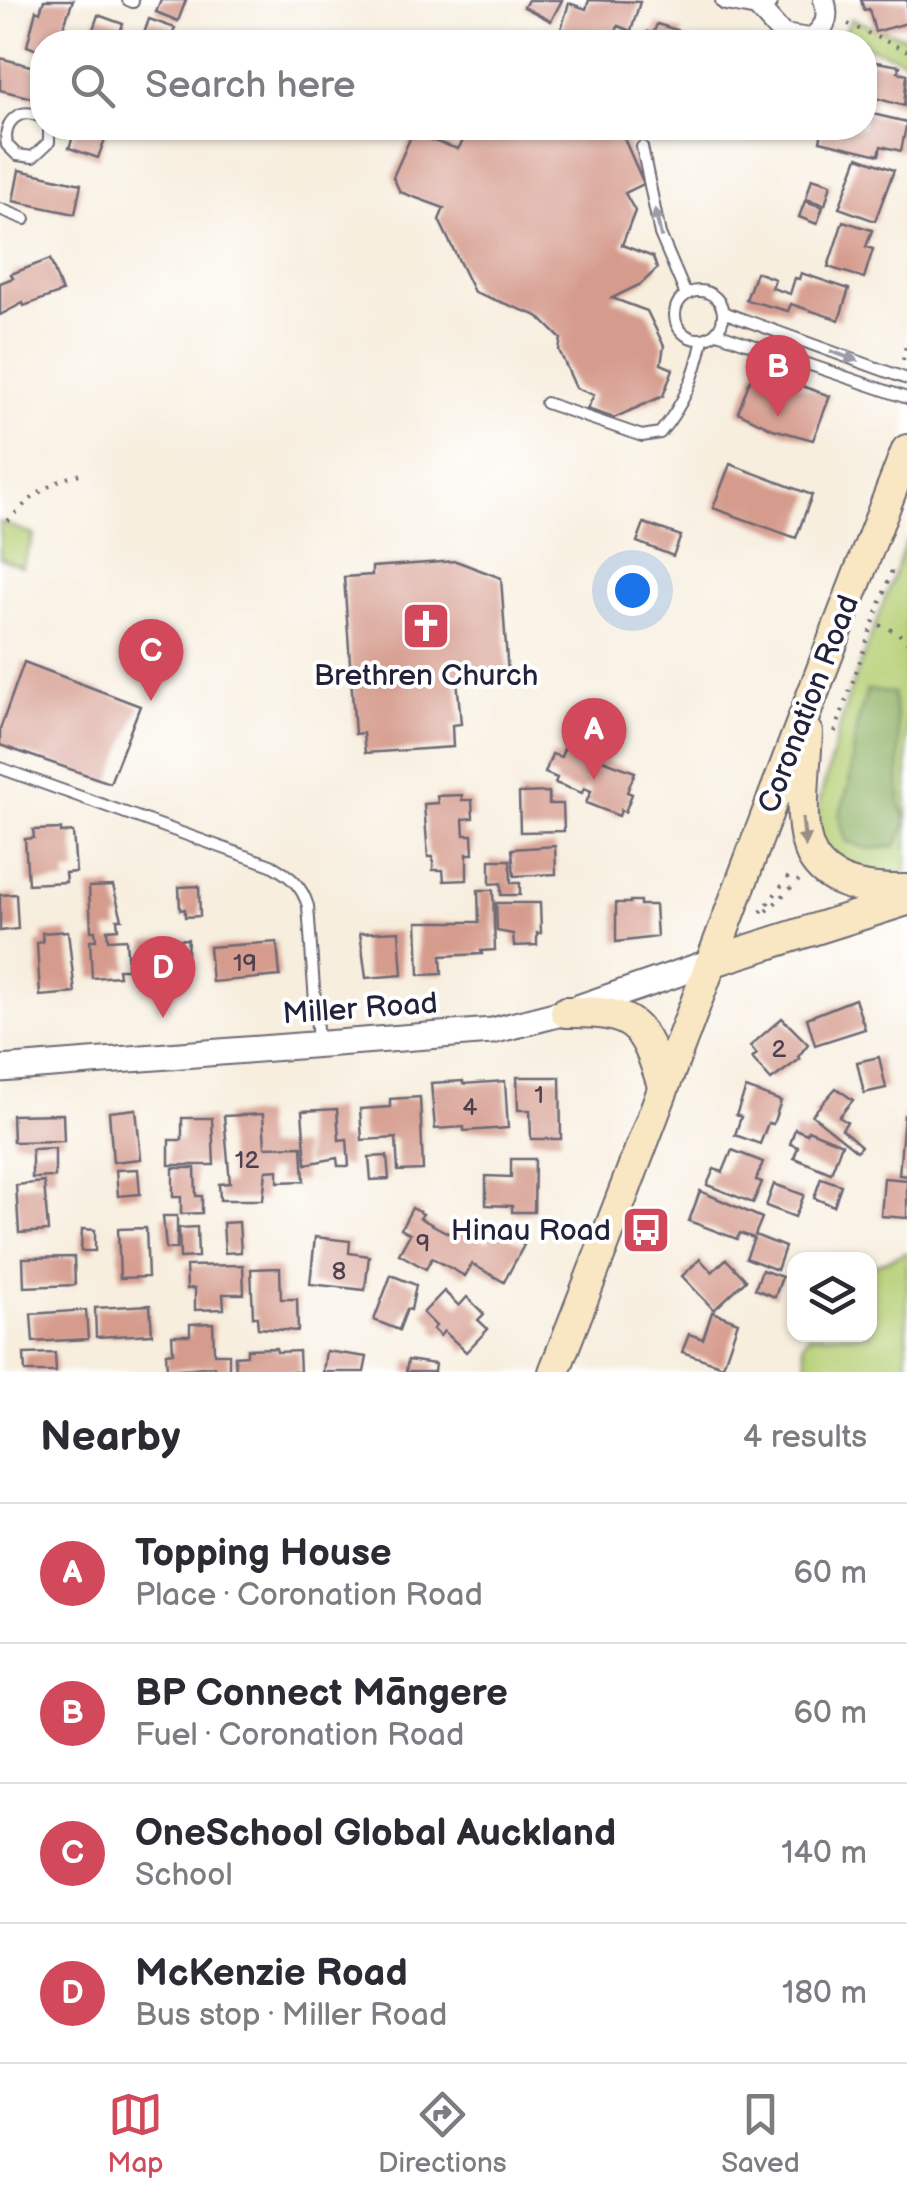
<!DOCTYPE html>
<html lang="en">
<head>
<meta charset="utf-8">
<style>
  :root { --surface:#fff; --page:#f7f7f7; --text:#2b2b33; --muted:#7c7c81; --line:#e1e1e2; --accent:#d1495b }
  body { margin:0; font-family:"Balsamiq Sans",sans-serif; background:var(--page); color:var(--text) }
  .controls { position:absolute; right:30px; bottom:30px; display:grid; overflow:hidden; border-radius:20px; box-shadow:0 2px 8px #0004 }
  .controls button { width:90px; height:90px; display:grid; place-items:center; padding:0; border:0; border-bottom:2px solid var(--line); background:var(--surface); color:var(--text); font:50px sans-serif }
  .you { position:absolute; left:632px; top:590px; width:35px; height:35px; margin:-25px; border:8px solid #fff; border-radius:50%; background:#1a73e8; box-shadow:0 0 0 15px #1a73e833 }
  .badge { display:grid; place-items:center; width:65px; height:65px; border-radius:50%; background:var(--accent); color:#fff; font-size:32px; font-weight:700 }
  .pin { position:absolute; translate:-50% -82px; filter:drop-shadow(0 2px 5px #0008) }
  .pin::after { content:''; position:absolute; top:52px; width:35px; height:30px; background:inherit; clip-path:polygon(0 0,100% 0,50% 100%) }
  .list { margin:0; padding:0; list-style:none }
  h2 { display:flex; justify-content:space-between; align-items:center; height:130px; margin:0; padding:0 40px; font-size:42px }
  h2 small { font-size:32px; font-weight:400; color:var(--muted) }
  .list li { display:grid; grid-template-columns:65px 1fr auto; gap:30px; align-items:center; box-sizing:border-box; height:140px; padding:0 40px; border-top:2px solid var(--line) }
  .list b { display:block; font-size:38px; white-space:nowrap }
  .list p { margin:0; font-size:32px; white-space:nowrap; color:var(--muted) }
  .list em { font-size:32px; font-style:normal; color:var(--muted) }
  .icon { flex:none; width:55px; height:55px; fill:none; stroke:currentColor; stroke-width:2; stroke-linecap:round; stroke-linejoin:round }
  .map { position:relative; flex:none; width:907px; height:1372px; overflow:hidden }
  .search { position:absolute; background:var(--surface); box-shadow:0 2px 8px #0004; left:30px; right:30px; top:30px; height:110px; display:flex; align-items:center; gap:25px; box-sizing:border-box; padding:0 35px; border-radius:40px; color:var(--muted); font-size:38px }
  .sheet { height:690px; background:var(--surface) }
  nav { display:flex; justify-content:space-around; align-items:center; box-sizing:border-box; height:140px; border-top:2px solid var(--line); background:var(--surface); font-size:28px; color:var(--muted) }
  nav a { display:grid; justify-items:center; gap:5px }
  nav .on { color:var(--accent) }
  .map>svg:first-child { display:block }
  .green { fill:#b6cf74; stroke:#6c7858; stroke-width:2.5 }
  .forest { fill:#90b266; stroke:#596a50; stroke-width:2.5 }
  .building { fill:#d59b8d }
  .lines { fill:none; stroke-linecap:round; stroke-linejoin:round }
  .service-casing { stroke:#6d6974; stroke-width:14 }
  .minor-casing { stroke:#6d6974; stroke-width:24 }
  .tertiary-casing { stroke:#6d6974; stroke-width:29 }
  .secondary-casing { stroke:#6d6974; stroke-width:34 }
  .path { stroke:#6d6974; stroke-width:4; stroke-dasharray:2.5 8; stroke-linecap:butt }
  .service { stroke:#fff; stroke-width:10 }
  .minor { stroke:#fff; stroke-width:20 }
  .tertiary { stroke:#fff; stroke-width:25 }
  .secondary { stroke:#f9e7c3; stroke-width:30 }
  .oneway { fill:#9c9ca7 }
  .oneway2 { fill:#988e86 }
  .labels { text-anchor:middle; stroke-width:8; stroke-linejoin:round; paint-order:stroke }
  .number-label { font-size:25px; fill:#4f4050 }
  .poi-label { font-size:30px; fill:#22223b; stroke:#fff }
  .street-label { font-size:30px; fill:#22223b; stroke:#fff }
</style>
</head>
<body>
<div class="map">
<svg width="907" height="1372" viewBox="0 0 907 1372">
  <rect width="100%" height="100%" fill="#fff"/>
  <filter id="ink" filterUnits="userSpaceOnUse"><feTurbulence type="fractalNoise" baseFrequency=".01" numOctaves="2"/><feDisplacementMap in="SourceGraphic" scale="20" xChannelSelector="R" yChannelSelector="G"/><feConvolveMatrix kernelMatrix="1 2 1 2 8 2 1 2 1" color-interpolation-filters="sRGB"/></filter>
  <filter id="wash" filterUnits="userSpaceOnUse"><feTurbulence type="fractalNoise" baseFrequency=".0048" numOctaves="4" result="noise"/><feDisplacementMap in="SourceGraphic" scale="40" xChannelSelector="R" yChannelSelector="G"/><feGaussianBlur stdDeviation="2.25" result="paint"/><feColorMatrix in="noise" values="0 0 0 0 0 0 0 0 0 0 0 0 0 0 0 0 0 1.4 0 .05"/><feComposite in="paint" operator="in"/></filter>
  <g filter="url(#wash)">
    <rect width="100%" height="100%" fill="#f7eede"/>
    <g class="green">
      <path d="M851,19L907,38V61L865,46L864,42H840Z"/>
      <path d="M0,522L34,535L22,567L0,558Z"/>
      <path d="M907,540V872L871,874L847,871L826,856L815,832L821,796L849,694Z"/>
      <path d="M907,1252V1372H809L803,1344L809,1335L870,1334V1267Z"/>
    </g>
    <path class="forest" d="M867,690L893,693L899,738L900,801L907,823L895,847L868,849L846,841L839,816L849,784L857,724Z"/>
    <g id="blocks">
      <g class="building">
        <path d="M44,0H73L58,42H42V52L27,46L36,10L40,12Z"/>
        <path d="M161,0H186L178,21L156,12Z"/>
        <path d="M528,0H562L551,21L524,7Z"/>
        <path d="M589,0L640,2L631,31L618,26L613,42H580L573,39L575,34L561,29L569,3L586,9Z"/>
        <path d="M861,0H907V23L875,32L869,9L864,10Z"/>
        <path d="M98,15L123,24L116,42H82L85,33L91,35Z"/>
        <path d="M149,19L175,28L170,42H141Z"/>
        <path d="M657,24L683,32L679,42H645L648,32L653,34Z"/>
        <path d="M0,58L42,69L36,99L0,90Z"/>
        <path d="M864,60L900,66L898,72L907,74L904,106L872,97L870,104L864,102Z"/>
        <path d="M864,112L907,122L901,151L881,146L879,155L820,141L823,128H864Z"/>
        <path d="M76,128H109L98,158L69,148Z"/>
        <path d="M489,128H604L622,134L644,184L625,193L635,211L622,245L653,257L657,269L641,284L612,298L647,311L664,346L661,364L673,369L663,396L614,418L587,409L594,395L576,388L559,350L561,339L538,316L474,292L439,220L444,208L400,192L393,177L412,134L458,149L464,139Z"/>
        <path d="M858,157L894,170L875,221L839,208Z"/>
        <path d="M19,170L81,184L75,214L13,201Z"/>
        <path d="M812,178L831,184L825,205L806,199Z"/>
        <path d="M805,201L823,207L817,224L799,217Z"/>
        <path d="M843,221L872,230L866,247L873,249L864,278L828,267Z"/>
        <path d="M50,259L62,292L24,306L23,303L0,315V283L13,278L11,274Z"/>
        <path d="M756,272L775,279L772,288L790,294L795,278L799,279L801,273L849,289L839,320L791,304L788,311L746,300Z"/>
        <path d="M754,369L830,396L813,440L773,429L738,412Z"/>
        <path d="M730,464L812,495L796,538L713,508Z"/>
        <path d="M644,523L681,536L673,556L637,542Z"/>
        <path d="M456,561L501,578L508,675L457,679L461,724L452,725L453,747L365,753L363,733L355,734L344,577L372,575V567Z"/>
        <path d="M24,662L140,706L110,783L0,745V729Z"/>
        <path d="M567,741L596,752L594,757L635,772L627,792L632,794L625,812L621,810L619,816L586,803L591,791L584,788L582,793L555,783L557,778L545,773L552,754L561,757Z"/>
        <path d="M549,792V804H563L564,831L520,832L519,793Z"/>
        <path d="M462,795V800H472L473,818L463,819L464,835H472L473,854H467V880L444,881L443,870H433V857H428L424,804L438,803L437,796Z"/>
        <path d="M61,829V833L73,832L76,872L65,873L66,882L28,884L25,839L34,838L33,830Z"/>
        <path d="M555,846L556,874L514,876L512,849Z"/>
        <path d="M490,860H510L511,883H520V895H501V883L490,884Z"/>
        <path d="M113,886L122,919H117L118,929L107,930L108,940L126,939L128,969H118L119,976L92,978L90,940H96L95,931H91L89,887Z"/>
        <path d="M199,886L200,916L185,917V909L180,910L179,887Z"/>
        <path d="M478,890H493L495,950L481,951L482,954L441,956L442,974L419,975L417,922H479Z"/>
        <path d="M16,894L18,929L0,931V895Z"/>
        <path d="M630,901H640V905H655L657,937L616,942V903H630Z"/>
        <path d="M496,903H540L541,933H537V945L514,946L513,934L497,931Z"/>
        <path d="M68,931L75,993L40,996L37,943L43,942L42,933Z"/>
        <path d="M399,931L402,975L366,978L360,933Z"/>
        <path d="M188,939L186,969L167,970L168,981L147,982L145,941Z"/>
        <path d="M277,942L280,976L212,982L209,947Z"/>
        <path d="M855,999L865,1029L815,1045L807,1018Z"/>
        <path d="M782,1018L808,1044L798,1057L800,1059L771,1080L752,1058L757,1054L750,1046Z"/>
        <path d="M879,1057L886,1088L864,1093L857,1062Z"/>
        <path d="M517,1077H560L561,1139H531L530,1110H518Z"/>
        <path d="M463,1081V1084L505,1081L508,1128L464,1131V1127L435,1129L431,1083Z"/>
        <path d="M746,1088L781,1101L773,1124L768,1123L760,1144L735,1135L741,1117L736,1115Z"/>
        <path d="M836,1088L853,1100L839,1117L847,1122L842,1129L861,1146L857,1151L812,1115Z"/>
        <path d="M420,1097L423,1170L398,1171L396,1138L362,1140L360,1109L390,1107V1099Z"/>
        <path d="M136,1109L141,1159L113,1162L109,1112Z"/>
        <path d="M337,1109L339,1140L347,1139L349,1166H338L337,1158L306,1164L302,1111Z"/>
        <path d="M63,1114L64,1141L13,1142L12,1115Z"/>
        <path d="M263,1114L265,1147L302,1146L304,1181L278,1182V1170L266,1171L263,1200H220L219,1184L230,1183L224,1116Z"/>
        <path d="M904,1115H907V1176L899,1175Z"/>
        <path d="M182,1118H212L214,1165H169V1140H182Z"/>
        <path d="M795,1129L807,1134L808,1130L842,1144L831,1173L794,1158L798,1147L790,1144Z"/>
        <path d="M55,1148V1177L32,1178V1149Z"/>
        <path d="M732,1150L763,1162L756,1180L762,1182L753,1203L707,1185L714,1169L723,1172Z"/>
        <path d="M387,1156L389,1179L371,1180L369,1157Z"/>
        <path d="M511,1159H535L534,1212H512V1206L486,1205V1176L511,1177Z"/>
        <path d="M173,1168H195L196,1196H202V1213L181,1214V1197H173Z"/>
        <path d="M138,1169L140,1194L118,1196L116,1170Z"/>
        <path d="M821,1178L841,1185L834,1206L814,1198Z"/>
        <path d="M884,1178L907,1180V1218L881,1216Z"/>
        <path d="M44,1182L48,1231L19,1233L16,1185Z"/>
        <path d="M774,1184L804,1195L795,1217L766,1206Z"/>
        <path d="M700,1191L762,1218L755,1235L785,1247L777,1270L746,1258L754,1238L740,1233L737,1239L689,1221Z"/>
        <path d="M412,1208L423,1214L420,1218L450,1234L455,1224L488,1242L495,1229L524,1245L504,1282L472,1264L465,1276L432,1258L426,1269L399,1254L410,1234L401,1229Z"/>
        <path d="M163,1216H177V1249H166Z"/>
        <path d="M239,1222L241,1252L225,1253L223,1223Z"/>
        <path d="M197,1227L198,1257L180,1258L179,1228Z"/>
        <path d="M146,1228L148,1277L120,1278L118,1229Z"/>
        <path d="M82,1229L95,1230V1251H81Z"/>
        <path d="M315,1237L350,1241L349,1253L369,1256L365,1290L310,1284Z"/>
        <path d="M74,1257L75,1285L24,1287L23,1258Z"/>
        <path d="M700,1259L712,1272L726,1259L746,1280L714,1310L682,1276Z"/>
        <path d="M243,1265L244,1294H223L224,1309L195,1310V1288L187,1289L186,1266Z"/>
        <path d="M280,1268L281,1299H297L298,1331L258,1328L257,1317H253L251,1269Z"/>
        <path d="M762,1270L782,1277L775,1297L755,1289Z"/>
        <path d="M391,1275L416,1285L411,1310L407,1309L399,1330L374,1320Z"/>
        <path d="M444,1291L459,1306L467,1297L484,1314L478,1320L488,1329L466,1352L444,1331L440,1336L433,1329L436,1326L423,1313Z"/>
        <path d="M150,1305L152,1334L96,1337L95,1308Z"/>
        <path d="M86,1310L88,1339L33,1342L31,1314Z"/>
        <path d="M712,1312L738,1322L723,1366L682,1352L689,1334L703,1339Z"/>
        <path d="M213,1323L214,1354H229V1372H214V1366L167,1370L166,1353L173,1352L172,1335H190V1324Z"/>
        <path d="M276,1348L277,1352L299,1351L300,1372H236L235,1356L247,1355V1349Z"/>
        <path d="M326,1351L367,1357L364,1372H323Z"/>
        <path d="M55,1353L56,1372H25L24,1354Z"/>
        <path d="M408,1360L435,1364L434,1372H406Z"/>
      </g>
    </g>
  </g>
  <g filter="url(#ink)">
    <use href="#blocks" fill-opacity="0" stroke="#6d6974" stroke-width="2.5"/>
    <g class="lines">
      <g class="service-casing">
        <g id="service">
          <path d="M128,0L133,2"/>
          <path d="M42,118C21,105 2,121 7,145L17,155L33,157L49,142V128"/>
          <path d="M642,147L660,234L686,295"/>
          <path d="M0,209L25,219"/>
          <circle cx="699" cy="315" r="24"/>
          <path d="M723,312L907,379"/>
          <path d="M717,333L907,398"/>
          <path d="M546,403L642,436L660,433C684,404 695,377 703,339"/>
          <path d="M0,768L271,865C290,876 301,884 308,906L318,1043"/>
        </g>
      </g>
      <g class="minor-casing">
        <g id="minor">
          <path d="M726,0L757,6L767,1"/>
          <path d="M757,6L783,35L810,39C825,29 830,18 824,0"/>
        </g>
      </g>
      <g class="tertiary-casing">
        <path id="tertiary" d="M0,1069L492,1031L566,1012L714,961"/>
      </g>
      <g class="secondary-casing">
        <g id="secondary">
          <path d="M807,733C802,826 782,892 907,890"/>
          <path d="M714,961L907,900"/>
          <path d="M566,1012C635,1011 643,1022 663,1086"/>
          <path d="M554,1372C675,1066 786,756 907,450"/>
        </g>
      </g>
      <g class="path">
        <path d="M848,24L907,51"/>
        <path d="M903,360L907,340"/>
        <path d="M8,521C27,500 53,479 81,474"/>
        <path d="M880,625L898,633L907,642"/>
        <path d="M835,732L893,567"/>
        <path d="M767,911L799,880"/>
        <path d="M761,912L792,872"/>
      </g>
      <use href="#service" class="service"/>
      <use href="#minor" class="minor"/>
      <use href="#tertiary" class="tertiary"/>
      <use href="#secondary" class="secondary"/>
    </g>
    <defs><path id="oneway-solid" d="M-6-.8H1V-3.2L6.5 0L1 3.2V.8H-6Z" transform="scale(2.5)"/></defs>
    <g class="oneway">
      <use href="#oneway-solid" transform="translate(658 223) rotate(-103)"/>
      <use href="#oneway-solid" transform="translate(844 356) rotate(20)"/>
    </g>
    <use class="oneway2" href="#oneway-solid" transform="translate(804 832) rotate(84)"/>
  </g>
  <defs>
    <g id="church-square" transform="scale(2.5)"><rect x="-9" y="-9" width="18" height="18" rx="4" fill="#d1495b" stroke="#fff"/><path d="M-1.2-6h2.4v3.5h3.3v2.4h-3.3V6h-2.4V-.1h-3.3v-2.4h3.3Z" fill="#fff"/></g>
    <g id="bus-square" transform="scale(2.5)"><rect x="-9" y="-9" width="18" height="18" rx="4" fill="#d1495b" stroke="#fff"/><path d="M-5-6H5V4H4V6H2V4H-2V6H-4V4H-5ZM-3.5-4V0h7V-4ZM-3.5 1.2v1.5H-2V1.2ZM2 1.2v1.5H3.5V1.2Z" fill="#fff"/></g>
  </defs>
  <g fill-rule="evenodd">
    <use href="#church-square" x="426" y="626"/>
    <use href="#bus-square" x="646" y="1230"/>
  </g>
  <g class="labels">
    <g class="number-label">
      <text x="245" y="971">19</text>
      <text x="779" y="1057">2</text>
      <text x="539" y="1103">1</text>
      <text x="470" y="1115">4</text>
      <text x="247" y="1168">12</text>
      <text x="423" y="1251">9</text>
      <text x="339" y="1279">8</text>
    </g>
    <g class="poi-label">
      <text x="426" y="685">Brethren Church</text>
      <text x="611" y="1240" text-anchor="end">Hinau Road</text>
    </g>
    <g class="street-label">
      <text transform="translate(808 704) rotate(-69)" y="10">Coronation Road</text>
      <text transform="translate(360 1008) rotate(-4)" y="10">Miller Road</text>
    </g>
  </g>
</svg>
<div class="controls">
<button><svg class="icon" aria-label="layers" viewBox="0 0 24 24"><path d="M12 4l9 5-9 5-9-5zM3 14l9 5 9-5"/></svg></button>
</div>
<div class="you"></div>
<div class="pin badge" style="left:594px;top:780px">A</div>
<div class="pin badge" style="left:778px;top:417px">B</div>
<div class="pin badge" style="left:151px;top:701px">C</div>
<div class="pin badge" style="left:163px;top:1018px">D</div>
<div class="search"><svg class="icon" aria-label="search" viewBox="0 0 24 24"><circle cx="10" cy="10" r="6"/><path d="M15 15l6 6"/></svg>Search here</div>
</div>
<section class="sheet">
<h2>Nearby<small>4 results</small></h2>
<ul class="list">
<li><span class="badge">A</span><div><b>Topping House</b><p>Place · Coronation Road</p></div><em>60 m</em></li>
<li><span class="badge">B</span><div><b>BP Connect Māngere</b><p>Fuel · Coronation Road</p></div><em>60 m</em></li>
<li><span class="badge">C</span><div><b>OneSchool Global Auckland</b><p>School</p></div><em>140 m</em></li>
<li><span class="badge">D</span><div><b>McKenzie Road</b><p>Bus stop · Miller Road</p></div><em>180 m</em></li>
</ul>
</section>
<nav>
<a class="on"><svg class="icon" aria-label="map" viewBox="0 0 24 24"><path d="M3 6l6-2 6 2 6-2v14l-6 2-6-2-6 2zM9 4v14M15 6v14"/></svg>Map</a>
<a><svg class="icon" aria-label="directions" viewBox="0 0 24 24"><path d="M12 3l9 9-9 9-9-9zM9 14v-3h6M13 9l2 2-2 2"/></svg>Directions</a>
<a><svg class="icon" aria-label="saved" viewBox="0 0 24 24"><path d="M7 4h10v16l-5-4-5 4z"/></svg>Saved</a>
</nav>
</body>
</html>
